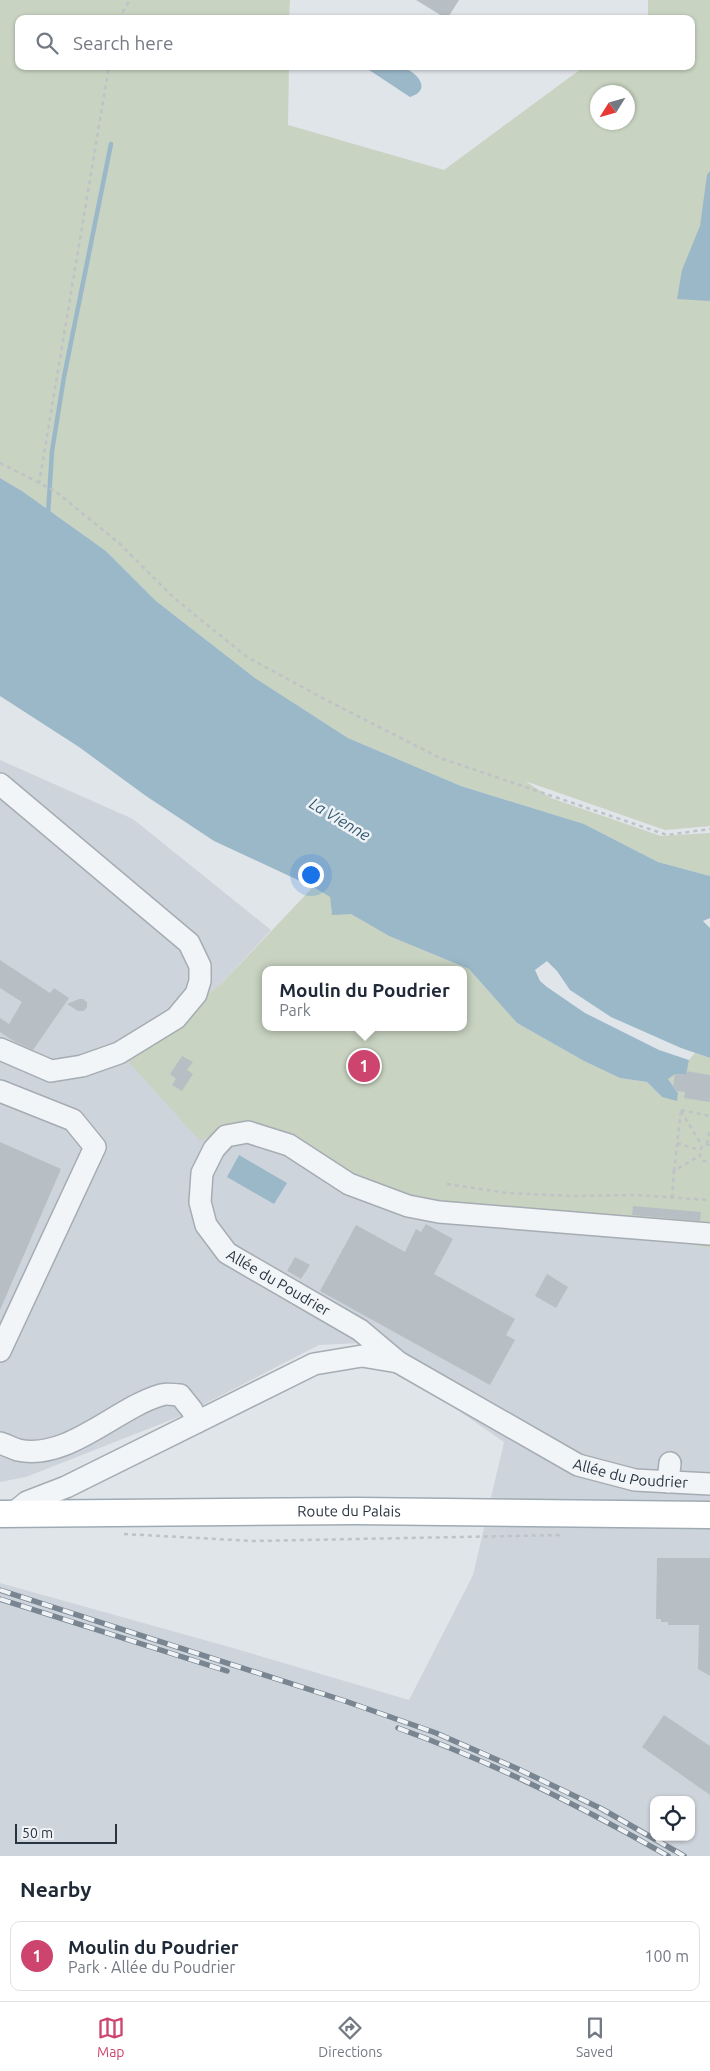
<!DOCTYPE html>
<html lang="en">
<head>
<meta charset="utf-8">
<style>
  :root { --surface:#fff; --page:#f2f2f3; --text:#1f2937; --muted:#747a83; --line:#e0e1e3; --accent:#cd456e }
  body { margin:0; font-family:Ubuntu,sans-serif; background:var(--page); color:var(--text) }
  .controls { position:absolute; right:15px; bottom:15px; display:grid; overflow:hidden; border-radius:10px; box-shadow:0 1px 4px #0004 }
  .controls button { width:45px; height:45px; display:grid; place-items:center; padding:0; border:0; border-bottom:1px solid var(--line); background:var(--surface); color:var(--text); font:25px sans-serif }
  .compass { position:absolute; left:590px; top:85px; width:45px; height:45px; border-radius:50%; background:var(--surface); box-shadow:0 1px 4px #0004; rotate:233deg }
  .scale { position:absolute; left:15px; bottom:12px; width:102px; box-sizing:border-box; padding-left:5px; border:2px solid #283440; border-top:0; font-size:14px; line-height:18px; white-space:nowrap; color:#283440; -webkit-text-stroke:4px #eff3f6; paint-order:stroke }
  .you { position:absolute; left:310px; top:874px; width:18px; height:18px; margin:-12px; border:4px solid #fff; border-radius:50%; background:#1a73e8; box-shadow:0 0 0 8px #1a73e833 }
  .badge { display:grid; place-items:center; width:32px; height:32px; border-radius:50%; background:var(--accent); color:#fff; font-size:16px; font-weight:700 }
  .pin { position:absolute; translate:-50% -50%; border:2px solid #fff; box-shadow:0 1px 5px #0006 }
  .popup { position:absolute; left:262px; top:966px; width:205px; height:65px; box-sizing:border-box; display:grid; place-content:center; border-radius:10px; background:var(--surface); filter:drop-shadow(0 1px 4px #0005); font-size:16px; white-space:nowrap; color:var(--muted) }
  .popup b { font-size:19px; color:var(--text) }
  .popup::after { content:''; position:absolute; left:50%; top:100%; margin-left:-10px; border:10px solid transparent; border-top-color:var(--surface) }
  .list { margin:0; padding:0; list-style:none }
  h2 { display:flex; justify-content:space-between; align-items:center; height:65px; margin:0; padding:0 20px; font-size:21px }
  h2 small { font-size:16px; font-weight:400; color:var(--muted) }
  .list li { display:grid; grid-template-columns:32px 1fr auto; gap:15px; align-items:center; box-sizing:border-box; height:70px; margin:0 10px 10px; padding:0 10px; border:1px solid var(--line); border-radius:10px }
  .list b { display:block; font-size:19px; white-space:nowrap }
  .list p { margin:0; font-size:16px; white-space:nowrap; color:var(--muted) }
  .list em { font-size:16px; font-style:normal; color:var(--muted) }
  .icon { flex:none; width:28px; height:28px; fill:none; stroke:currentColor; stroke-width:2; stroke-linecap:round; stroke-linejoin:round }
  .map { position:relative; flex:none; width:710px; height:1856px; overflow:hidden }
  .search { position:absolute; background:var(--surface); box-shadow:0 1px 4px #0004; left:15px; right:15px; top:15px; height:55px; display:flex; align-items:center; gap:12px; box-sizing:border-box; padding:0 18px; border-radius:10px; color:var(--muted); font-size:19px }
  .sheet { height:145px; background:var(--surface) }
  nav { display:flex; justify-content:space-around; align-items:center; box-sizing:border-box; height:70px; border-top:1px solid var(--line); background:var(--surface); font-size:14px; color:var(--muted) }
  nav a { display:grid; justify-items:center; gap:2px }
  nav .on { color:var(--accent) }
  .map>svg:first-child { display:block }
  .built { fill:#ced4db; fill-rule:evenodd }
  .green { fill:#c8d3c1; fill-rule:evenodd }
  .water { fill:#9bb8c9 }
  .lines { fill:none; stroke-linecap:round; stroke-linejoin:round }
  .stream { stroke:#9bb8c9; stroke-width:4.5 }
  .building { fill:#b7bfc5 }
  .minor-casing { stroke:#a5acb3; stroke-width:24 }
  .major-casing { stroke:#9fabb4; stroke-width:29 }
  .path { stroke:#bdc3c7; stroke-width:2.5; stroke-dasharray:4 4; stroke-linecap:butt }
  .minor { stroke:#f2f5f7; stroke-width:21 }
  .major { stroke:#fff; stroke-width:26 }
  .rail-casing { stroke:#798692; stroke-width:5.5 }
  .rail { stroke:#eff3f6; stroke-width:4; stroke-dasharray:11; stroke-linecap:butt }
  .labels { text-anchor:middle; stroke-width:5; stroke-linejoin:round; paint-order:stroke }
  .street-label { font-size:15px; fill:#283440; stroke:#eff3f6 }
  .water-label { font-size:16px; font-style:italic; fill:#335974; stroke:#eff3f6 }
</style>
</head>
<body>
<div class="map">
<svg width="710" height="1856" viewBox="0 0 710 1856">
  <rect width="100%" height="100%" fill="#e0e5e9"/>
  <path class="built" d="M0,760L133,819L271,930L222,983L128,1059L243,1121L274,1130L398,1195L710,1248V1856H0V1583L233,1648L409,1700L473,1575L504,1442L361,1343L319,1345L181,1416L26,1477L0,1482ZM654,1800H691V1837H654Z"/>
  <g class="green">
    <path d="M0,0H290L289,19H19V66H289L288,125L444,170L585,66H691V19H648V0H710V826L665,830L525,781L551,798L661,836L710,833V876L658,862L584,824L461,786L348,738L255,678L156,601L106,551L22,491L0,478ZM598,92H628V122H598Z"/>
    <path d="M313,887L330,897L332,914H351L389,936L469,969L517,1023L584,1061L620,1078L647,1082L662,1097L677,1091L668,1079L675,1073L685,1075L689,1060L695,1053L710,1058V1248L398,1195L370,1186L274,1130L243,1121L200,1141L127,1060L222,983ZM265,970H463V1027H265Z"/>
  </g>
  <g class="water">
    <path d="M363,66C373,66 393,64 402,67C417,72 433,90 410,97Z"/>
    <path d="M710,171V301L677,299L682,270L700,226L707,175Z"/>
    <path d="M0,478L22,491L106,551L156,601L255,678L348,738L461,786L584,824L658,862L710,876V918L703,921L710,928V1058L681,1048L611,1017L570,990L557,971L547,961L535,970L540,981L547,987L585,1013L659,1050L689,1060L686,1075L675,1074L668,1079L678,1093L677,1101L662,1097L647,1082L620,1078L584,1061L517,1023L469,969L389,936L351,914L332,915L330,897L313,887L214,841L146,796L79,747L0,696Z"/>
    <path d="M239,1155L287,1183L274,1204L227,1177Z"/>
  </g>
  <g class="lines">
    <path class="stream" d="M48,514L52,451L64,377L111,144"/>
  </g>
  <g class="building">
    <path d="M416,0H459L447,19Z"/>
    <path d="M0,960L50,993L54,988L69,998L33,1050L15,1042L0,1032V1018L9,1024L22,1002L0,988Z"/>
    <path d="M79,999H83L87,1002V1007L84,1011H78L67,1004Z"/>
    <path d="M182,1056L193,1062L187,1070L193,1074L182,1091L172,1085L176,1079L170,1074Z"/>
    <path d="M686,1071L710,1075V1102L684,1098L685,1092L677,1091L673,1086L675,1074L686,1075Z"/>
    <path d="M0,1142L61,1169L0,1310Z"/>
    <path d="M633,1206L701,1212L700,1221L632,1215Z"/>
    <path d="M426,1224L453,1239L434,1274L515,1319L506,1335L515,1340L490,1385L320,1291L356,1225L405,1252L416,1229L421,1232Z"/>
    <path d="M295,1257L310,1265L301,1279L287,1271Z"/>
    <path d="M547,1274L568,1287L556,1308L535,1296Z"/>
    <path d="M657,1558H710V1676L698,1669L699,1625H668V1622H661V1619H656Z"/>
    <path d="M664,1715L710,1746V1795L642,1747Z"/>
  </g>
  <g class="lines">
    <g class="minor-casing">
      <g id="minor">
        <path d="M0,784L189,943L200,966V981L196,994L176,1018L119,1053L82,1066L51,1071L0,1049"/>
        <path d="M0,1091L73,1120L95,1147L0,1351"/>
        <path id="s1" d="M710,1234L439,1212L408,1206L349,1184L289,1145L248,1132L226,1136L214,1149L202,1173L200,1202L206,1225L227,1253L360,1330L398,1362L578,1465L635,1480L710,1484"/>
        <path d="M0,1443C6,1445 12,1448 18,1450C68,1461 116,1408 161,1395C166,1393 174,1395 180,1395L192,1410L197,1422"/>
        <path d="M668,1482L670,1463"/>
        <path d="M11,1515L27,1502L66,1487L314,1364L362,1356L398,1362"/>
      </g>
    </g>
    <g class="major-casing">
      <g id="major">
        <path id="s2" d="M0,1514L356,1511L710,1515"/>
      </g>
    </g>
    <g class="path">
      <path d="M118,19L130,0"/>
      <path d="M0,463L55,491L120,544L174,598L247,657L328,701L440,758L667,835L710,829"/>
      <path d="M39,484L109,66"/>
      <path d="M681,1110L710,1116"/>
      <path d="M681,1111L702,1146"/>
      <path d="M677,1143L699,1150"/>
      <path d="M707,1144L710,1128"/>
      <path d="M710,1145L707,1144C699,1148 697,1153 703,1161H710"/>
      <path d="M674,1171L681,1110"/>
      <path d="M447,1184L507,1193L573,1196L635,1195L710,1200"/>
      <path d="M672,1198L674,1171L699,1156"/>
      <path d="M124,1534L253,1541L563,1535"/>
    </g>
    <use href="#minor" class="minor"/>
    <use href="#major" class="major"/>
    <g class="rail-casing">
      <g id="rail">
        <path d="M0,1590L345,1701L436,1733L518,1769L602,1809L684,1856"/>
        <path d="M0,1599L227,1671"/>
        <path d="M398,1728C492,1762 581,1806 668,1856"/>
      </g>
    </g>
    <use href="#rail" class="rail"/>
  </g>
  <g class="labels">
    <g class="street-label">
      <text dy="5" stroke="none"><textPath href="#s1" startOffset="695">Allée du Poudrier</textPath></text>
      <text dy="5" stroke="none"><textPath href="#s1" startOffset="1100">Allée du Poudrier</textPath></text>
      <text dy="5" stroke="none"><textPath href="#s2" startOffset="349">Route du Palais</textPath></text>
    </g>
    <g class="water-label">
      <text transform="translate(340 819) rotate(31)" y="6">La Vienne</text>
    </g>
  </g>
</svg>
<div class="controls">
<button><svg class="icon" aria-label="locate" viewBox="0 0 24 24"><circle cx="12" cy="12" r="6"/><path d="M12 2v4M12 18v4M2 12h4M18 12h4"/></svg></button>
</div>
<svg class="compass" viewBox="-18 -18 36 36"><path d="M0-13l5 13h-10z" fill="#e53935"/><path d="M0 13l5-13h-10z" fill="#747a83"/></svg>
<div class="scale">50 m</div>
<div class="you"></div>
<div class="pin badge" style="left:364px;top:1066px">1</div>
<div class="popup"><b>Moulin du Poudrier</b>Park</div>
<div class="search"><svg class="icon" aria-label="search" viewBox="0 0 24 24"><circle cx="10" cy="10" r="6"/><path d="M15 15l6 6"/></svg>Search here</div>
</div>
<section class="sheet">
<h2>Nearby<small></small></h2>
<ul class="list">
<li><span class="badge">1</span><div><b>Moulin du Poudrier</b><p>Park · Allée du Poudrier</p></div><em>100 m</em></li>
</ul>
</section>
<nav>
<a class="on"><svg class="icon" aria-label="map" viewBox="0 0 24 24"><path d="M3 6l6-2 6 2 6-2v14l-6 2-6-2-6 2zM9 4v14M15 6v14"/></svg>Map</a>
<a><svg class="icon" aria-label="directions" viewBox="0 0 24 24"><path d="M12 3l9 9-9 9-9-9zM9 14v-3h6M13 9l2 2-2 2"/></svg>Directions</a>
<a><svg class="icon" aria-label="saved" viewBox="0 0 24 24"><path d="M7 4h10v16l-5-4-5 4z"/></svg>Saved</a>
</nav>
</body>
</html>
